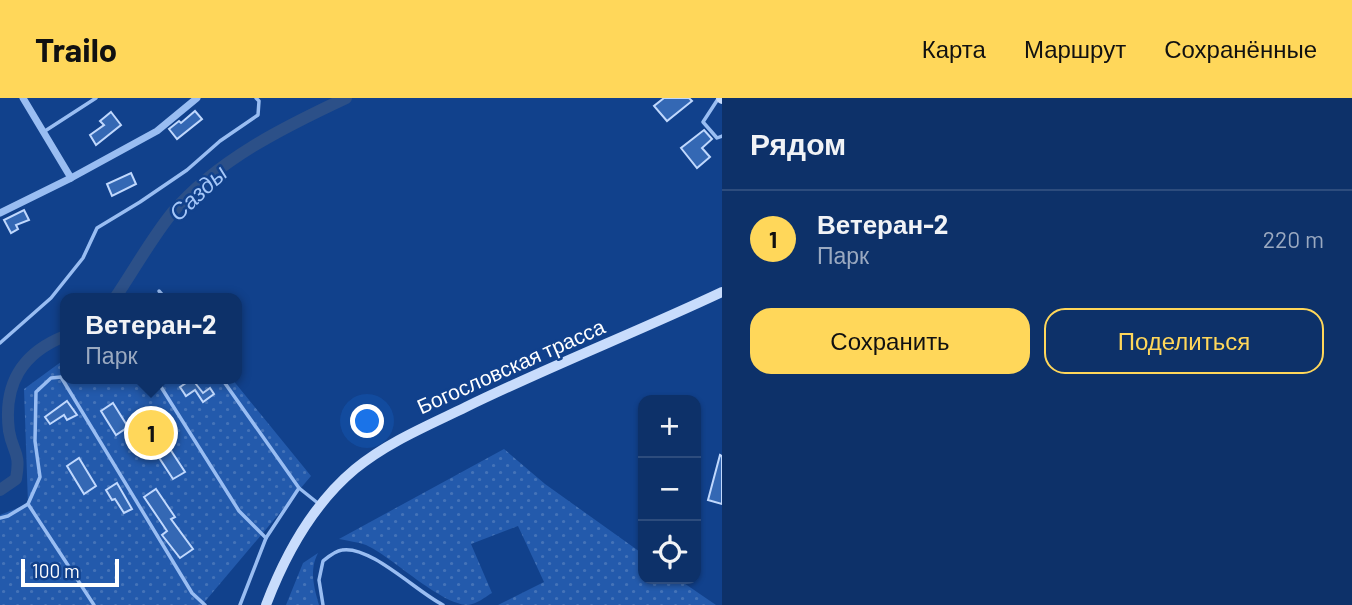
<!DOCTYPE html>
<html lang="ru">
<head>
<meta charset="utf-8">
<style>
  :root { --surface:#0d3169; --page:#1b3d71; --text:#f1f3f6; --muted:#9aa9c0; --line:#2d4c7d; --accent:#ffd75a }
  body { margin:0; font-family:Barlow,sans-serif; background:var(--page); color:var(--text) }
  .controls { position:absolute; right:21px; bottom:21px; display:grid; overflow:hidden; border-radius:14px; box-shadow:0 2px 5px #0004 }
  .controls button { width:63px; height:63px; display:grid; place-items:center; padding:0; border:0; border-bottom:2px solid var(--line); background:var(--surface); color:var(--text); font:35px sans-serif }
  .scale { position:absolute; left:21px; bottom:18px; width:98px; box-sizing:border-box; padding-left:7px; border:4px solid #fff; border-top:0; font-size:19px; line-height:24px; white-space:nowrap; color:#fff; -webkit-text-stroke:5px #11418c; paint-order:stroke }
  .you { position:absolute; left:368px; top:324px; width:24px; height:24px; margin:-18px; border:5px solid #fff; border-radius:50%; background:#1a73e8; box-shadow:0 0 0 10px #1a73e833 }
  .badge { display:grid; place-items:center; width:46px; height:46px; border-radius:50%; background:var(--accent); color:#111; font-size:23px; font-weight:700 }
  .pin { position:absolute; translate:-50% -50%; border:4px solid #fff; box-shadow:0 2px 7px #0006 }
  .popup { position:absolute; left:60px; top:195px; width:182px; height:91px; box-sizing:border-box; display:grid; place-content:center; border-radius:14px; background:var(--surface); filter:drop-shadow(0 2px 5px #0005); font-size:23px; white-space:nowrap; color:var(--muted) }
  .popup b { font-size:26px; color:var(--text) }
  .popup::after { content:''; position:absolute; left:50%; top:100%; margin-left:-14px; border:14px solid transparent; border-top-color:var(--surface) }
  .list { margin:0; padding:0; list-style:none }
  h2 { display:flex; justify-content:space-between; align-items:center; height:91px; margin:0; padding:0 28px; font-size:30px }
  h2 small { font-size:23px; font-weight:400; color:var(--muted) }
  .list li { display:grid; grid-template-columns:46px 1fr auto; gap:21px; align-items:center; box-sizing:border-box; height:98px; padding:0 28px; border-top:2px solid var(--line) }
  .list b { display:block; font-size:26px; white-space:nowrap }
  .list p { margin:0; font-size:23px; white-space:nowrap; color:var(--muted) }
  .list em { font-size:23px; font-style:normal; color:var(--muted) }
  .actions { display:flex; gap:14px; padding:21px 28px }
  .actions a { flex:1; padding:16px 0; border:2px solid var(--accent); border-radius:21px; text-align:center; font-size:24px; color:var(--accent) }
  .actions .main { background:var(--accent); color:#111 }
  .icon { flex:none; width:38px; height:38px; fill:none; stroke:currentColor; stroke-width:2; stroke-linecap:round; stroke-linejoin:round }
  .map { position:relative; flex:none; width:722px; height:507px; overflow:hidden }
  header { display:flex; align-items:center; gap:42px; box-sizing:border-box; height:98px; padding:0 35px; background:var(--accent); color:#111 }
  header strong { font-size:33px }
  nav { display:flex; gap:38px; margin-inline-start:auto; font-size:24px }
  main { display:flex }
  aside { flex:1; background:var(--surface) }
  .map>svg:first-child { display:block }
  .green { fill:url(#green-dots) }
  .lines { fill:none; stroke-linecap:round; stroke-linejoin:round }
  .river { stroke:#2c5088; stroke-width:12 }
  .building { fill:#3468b4; stroke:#c0d8fd; stroke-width:2 }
  .service { stroke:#99bdf2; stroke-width:3.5 }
  .minor { stroke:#99bdf2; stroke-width:7 }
  .secondary { stroke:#c8dcfc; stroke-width:10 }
  .labels { text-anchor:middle; stroke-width:5; stroke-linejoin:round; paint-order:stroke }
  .street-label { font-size:21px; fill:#fff; stroke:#11418c }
  .water-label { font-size:23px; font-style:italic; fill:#a5c7f9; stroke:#11418c }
</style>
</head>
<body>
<header>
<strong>Trailo</strong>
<nav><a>Карта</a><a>Маршрут</a><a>Сохранённые</a></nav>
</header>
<main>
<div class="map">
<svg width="722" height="507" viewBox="0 0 722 507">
  <defs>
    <pattern id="green-dots" width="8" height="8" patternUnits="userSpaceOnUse" patternTransform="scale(1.75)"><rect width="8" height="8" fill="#235aac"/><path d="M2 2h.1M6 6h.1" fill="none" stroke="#4473b8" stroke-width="1.8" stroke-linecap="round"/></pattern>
  </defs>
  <rect width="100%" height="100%" fill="#11418c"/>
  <g class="green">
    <path d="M65,261V281H232L311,378L202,507H0V417L28,406L24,291Z"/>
    <path d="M504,351L545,386L643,456V481H678L716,507H498L544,484L518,428L471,446L492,495C485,499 477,506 468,507C441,507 391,458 366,447C358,444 348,443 339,441Z"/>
    <path d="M318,455C309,472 314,489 319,507H286L303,465Z"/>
  </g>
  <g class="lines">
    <g class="river">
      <path d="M115,200C134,172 151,141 172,115C217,62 284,29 346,0"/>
      <path d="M0,392L16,381C21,353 13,356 9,333C3,286 22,255 65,238"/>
    </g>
  </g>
  <g class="building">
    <path d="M664,0H689L692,3L667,23L654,8Z"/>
    <path d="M195,13L202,21L177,41L169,31L179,23L181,25Z"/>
    <path d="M111,14L121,27L96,47L90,37L104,27L100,23Z"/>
    <path d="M704,32L712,41L702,50L710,59L697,70L681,50Z"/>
    <path d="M131,75L136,86L112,98L107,86Z"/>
    <path d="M24,112L29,122L16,127L18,131L11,135L4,122Z"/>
    <path d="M192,281L203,295L210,290L214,296L203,304L195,292L186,298L180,289Z"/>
    <path d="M67,303L77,317L67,322L64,317L50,326L45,319Z"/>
    <path d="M113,305L128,329L116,337L101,313Z"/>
    <path d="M168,348L185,374L173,381L156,355Z"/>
    <path d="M720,357L722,358V406L708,402Z"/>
    <path d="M79,360L96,388L84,396L67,368Z"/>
    <path d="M117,385L132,411L124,415L115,401L112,402L106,392Z"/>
    <path d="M156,391L175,419L171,421L193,451L180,460L162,437L167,433L144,399Z"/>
  </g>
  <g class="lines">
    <g class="service">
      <path d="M718,1L703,24L717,40L722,38"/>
      <path d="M45,33L96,0"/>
      <path d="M159,193L165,200"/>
      <path d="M0,245L51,200L83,160L97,130L140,104L187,72L220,43L258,17L259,3L256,0"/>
      <path d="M156,281L239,413L266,440L240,507"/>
      <path d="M222,281L299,390L266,440"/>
      <path d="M299,390L319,406"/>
      <path d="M28,406L94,507"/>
      <path d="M0,420L8,418L28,406L40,379L35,343L36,294L51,280L61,279L192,495L205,507"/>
      <path d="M323,507L319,482L323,463C328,459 335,453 342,452C370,447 417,494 443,507"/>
    </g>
    <g class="minor">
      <path d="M23,0L71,80"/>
      <path d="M0,115L71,80L157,33L197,0"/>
    </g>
    <g class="secondary">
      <path d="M721,0L722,1"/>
      <path d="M266,507C285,457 313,406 355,371C388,344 427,328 466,309C550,268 637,234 722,194"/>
    </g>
  </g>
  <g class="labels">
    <g class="street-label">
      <text transform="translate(511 269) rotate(-24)" y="7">Богословская трасса</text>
    </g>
    <g class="water-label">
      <text transform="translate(198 95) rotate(-43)" y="8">Сазды</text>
    </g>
  </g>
</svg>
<div class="controls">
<button>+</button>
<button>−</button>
<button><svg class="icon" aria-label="locate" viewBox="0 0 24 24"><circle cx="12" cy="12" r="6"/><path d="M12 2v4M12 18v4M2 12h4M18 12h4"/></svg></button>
</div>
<div class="scale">100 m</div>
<div class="you"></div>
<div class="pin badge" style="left:151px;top:335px">1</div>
<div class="popup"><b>Ветеран-2</b>Парк</div>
</div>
<aside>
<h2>Рядом<small></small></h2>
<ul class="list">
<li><span class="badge">1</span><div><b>Ветеран-2</b><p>Парк</p></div><em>220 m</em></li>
</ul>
<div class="actions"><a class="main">Сохранить</a><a>Поделиться</a></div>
</aside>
</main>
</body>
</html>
